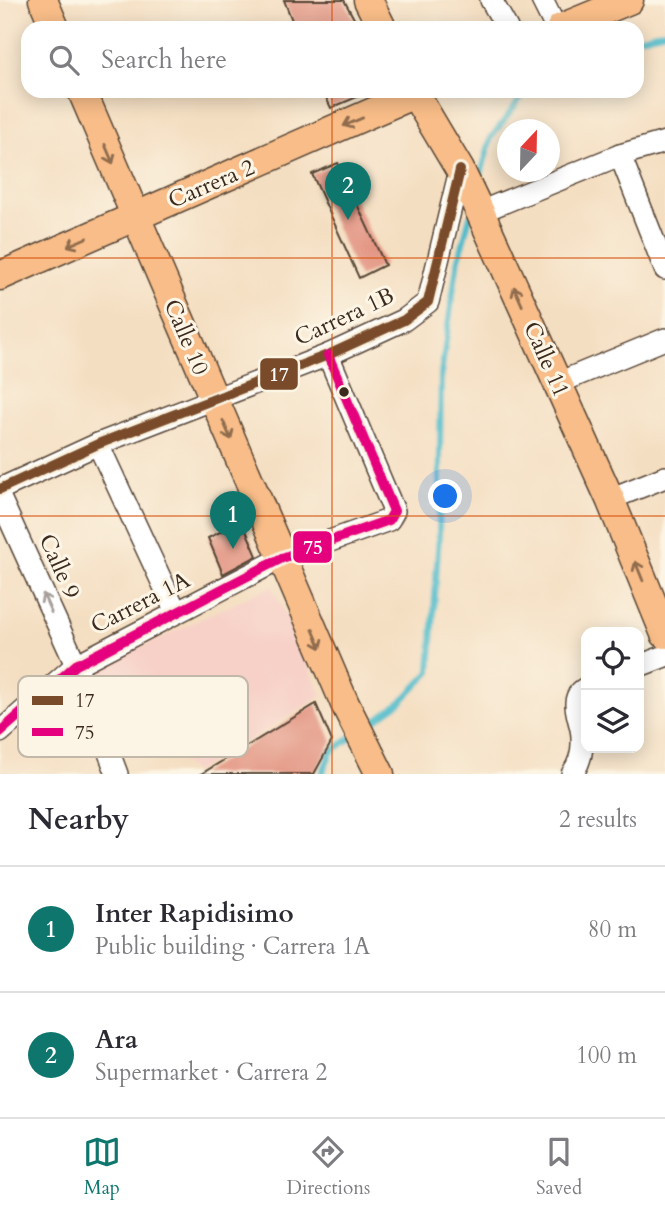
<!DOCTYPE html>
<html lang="en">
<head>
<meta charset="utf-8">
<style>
  :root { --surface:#fff; --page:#f7f7f7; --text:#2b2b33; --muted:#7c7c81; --line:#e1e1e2; --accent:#0f766e }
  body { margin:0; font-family:Cardo,serif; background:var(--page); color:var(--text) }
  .controls { position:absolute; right:21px; bottom:21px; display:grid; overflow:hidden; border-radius:14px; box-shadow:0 4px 18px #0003 }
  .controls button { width:63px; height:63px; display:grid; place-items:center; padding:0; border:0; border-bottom:2px solid var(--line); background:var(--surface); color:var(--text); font:35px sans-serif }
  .compass { position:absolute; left:497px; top:119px; width:63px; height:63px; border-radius:50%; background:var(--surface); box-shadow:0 4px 18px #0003; rotate:22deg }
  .you { position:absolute; left:446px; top:497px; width:24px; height:24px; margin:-18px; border:5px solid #fff; border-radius:50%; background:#1a73e8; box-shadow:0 0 0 10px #1a73e833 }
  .badge { display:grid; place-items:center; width:46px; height:46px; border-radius:50%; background:var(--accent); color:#fff; font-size:23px; font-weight:700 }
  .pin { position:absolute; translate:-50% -58px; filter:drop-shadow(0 2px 4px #0008) }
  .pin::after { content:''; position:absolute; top:37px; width:24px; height:21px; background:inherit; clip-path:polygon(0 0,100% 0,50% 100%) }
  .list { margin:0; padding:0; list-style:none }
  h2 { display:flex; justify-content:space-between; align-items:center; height:91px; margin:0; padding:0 28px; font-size:30px }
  h2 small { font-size:23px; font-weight:400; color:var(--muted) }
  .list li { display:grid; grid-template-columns:46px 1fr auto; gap:21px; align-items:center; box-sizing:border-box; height:126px; padding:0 28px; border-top:2px solid var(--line) }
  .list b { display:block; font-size:26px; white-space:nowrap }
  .list p { margin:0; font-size:23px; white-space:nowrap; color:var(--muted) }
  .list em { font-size:23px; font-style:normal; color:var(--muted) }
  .icon { flex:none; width:38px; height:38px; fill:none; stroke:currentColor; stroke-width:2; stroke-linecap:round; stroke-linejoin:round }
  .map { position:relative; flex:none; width:665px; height:774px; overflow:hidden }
  .search { position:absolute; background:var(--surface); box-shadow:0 4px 18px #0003; left:21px; right:21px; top:21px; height:77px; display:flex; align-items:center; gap:18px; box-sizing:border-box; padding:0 24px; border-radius:21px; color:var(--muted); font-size:26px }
  .sheet { height:343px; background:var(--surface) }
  nav { display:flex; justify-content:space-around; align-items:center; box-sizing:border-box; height:98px; border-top:2px solid var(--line); background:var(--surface); font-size:19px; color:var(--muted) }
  nav a { display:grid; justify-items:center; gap:4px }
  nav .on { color:var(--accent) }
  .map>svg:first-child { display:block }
  .built { fill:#f7d1c8 }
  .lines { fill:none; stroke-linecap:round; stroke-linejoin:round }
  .stream { stroke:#50bccb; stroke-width:6 }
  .building { fill:#e39482 }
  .minor-casing { stroke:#574536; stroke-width:24 }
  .major-casing { stroke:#574536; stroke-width:31 }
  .minor { stroke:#fff; stroke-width:21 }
  .major { stroke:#f8bd88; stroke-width:28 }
  .bus-1-casing { stroke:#fcf5e5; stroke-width:16 }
  .bus-2-casing { stroke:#fcf5e5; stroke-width:16 }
  .bus-1 { stroke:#7a4b2a; stroke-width:10 }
  .bus-2 { stroke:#e5007d; stroke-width:10 }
  .oneway { stroke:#906c4e }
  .oneway2 { stroke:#a79f9a }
  .grid { fill:none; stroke:#d7540e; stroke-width:2; stroke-opacity:0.55 }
  .bus-dot { fill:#3b2a1e; stroke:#fcf5e5; stroke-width:2.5 }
  .labels { text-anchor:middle; stroke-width:6; stroke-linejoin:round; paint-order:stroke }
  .street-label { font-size:23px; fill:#3b2a1e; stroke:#fcf5e5 }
  .key { fill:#fcf5e5; stroke:#c2b8a9; stroke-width:2 }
  .key-label { font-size:19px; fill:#3b2a1e }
  .line-badge { stroke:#fcf5e5; stroke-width:2.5 }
  .badge-label { font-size:19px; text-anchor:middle; font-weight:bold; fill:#fff }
</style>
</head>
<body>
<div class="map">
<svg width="665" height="774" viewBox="0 0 665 774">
  <rect width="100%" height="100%" fill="#fcf5e5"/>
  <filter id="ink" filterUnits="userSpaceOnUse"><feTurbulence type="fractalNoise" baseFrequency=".0143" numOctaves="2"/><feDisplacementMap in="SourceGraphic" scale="14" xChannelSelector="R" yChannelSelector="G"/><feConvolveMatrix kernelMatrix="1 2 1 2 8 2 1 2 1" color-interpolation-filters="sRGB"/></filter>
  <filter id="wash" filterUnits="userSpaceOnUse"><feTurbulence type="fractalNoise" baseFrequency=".00686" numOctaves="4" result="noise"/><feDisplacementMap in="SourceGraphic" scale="28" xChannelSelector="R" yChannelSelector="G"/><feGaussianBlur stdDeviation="1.57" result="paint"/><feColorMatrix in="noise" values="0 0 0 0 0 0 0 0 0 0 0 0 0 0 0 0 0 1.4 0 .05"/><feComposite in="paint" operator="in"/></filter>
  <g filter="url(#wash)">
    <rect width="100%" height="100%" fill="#f4dec1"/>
    <path class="built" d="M272,586L322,696L195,772L142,735L119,746L96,668Z"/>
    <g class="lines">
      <g class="stream">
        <path d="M637,38L665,31"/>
        <path d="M478,185L491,138L524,94L528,91"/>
        <path d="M364,728L401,702L430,672L439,534L441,374L457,266L470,216"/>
        <path d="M322,774L331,752L353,736"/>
      </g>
    </g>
    <g id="blocks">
      <g class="building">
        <path d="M284,0H344L359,28H295Z"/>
        <path d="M323,91H371L331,108Z"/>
        <path d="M338,163L385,265L359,278L312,174Z"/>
        <path d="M242,521L257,556L223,574L208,538Z"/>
        <path d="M316,704L332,741L314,774H201Z"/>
      </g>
    </g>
  </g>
  <g filter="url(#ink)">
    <use href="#blocks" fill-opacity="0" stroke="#574536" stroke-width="2"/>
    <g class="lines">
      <g class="minor-casing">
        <g id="minor">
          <path d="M491,0L507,28"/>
          <path d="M542,0L556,28"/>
          <path d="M620,155L665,269"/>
          <path d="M480,212L620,155L665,142"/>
          <path d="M558,383L665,339"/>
          <path d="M98,444L176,612"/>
          <path d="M0,489L98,444L328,355L404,320L428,302L460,170"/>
          <path d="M0,498L76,665L117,774"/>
          <path d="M610,499L665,477"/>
          <path d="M639,666L665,656"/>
          <path d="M0,732L76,665L282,558L389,520L394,511L328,355"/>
          <path d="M572,774C580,763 583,751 582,737C582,720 566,699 586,688"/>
        </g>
      </g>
      <g class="major-casing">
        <g id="major">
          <path d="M43,0L55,28"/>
          <path d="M368,0L382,28"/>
          <path d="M561,28L629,0"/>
          <path d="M82,91L345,704L380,774"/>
          <path d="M413,91L460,170L480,212L610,499L665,634"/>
          <path d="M0,276L421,91"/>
        </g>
      </g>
      <use href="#minor" class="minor"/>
      <use href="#major" class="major"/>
      <g class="bus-1-casing">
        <path id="bus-1" d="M0,489L98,444L328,355L404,320L428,302L460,170"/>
      </g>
      <g class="bus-2-casing">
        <path id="bus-2" d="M0,732L76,665L282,558L389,520L394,511L328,355"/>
      </g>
      <use href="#bus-1" class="bus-1"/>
      <use href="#bus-2" class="bus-2"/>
    </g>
    <defs><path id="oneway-shaft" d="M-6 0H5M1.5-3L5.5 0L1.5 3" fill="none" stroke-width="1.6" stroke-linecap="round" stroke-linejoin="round" transform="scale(1.75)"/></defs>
    <g class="oneway">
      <use href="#oneway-shaft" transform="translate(353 122) rotate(157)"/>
      <use href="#oneway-shaft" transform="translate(109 154) rotate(67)"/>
      <use href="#oneway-shaft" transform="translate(77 242) rotate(156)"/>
      <use href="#oneway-shaft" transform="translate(518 296) rotate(-114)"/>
      <use href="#oneway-shaft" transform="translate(227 430) rotate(67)"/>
      <use href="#oneway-shaft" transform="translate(639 571) rotate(-112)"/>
      <use href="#oneway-shaft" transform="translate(317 639) rotate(67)"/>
    </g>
    <use class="oneway2" href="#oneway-shaft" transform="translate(47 603) rotate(-114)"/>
  </g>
  <path class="grid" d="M332,0V28M332,91V774M0,258H665M0,516H665"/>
  <circle class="bus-dot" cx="344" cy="392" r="6"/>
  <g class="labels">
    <g class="street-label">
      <text transform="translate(211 183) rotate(-23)" y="8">Carrera 2</text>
      <text transform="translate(344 316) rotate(-25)" y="8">Carrera 1B</text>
      <text transform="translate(187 337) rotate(67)" y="8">Calle 10</text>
      <text transform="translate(547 359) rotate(66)" y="8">Calle 11</text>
      <text transform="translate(60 566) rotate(66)" y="8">Calle 9</text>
      <text transform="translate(140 602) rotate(-27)" y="8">Carrera 1A</text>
    </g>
  </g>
  <rect x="18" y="676" width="230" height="81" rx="10" class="key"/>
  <rect x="32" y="696" width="31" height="9" fill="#7a4b2a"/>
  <rect x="32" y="728" width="31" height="8" fill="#e5007d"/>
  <g class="key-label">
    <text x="75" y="707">17</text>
    <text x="75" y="739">75</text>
  </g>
  <g class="line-badge">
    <rect x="259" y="357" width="40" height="34" rx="7" fill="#7a4b2a"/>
    <rect x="292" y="530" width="41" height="34" rx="7" fill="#e5007d"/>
  </g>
  <g class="badge-label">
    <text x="279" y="381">17</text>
    <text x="313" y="554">75</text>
  </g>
</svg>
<div class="controls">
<button><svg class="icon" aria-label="locate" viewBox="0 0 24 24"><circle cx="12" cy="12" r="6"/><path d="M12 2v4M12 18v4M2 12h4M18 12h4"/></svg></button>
<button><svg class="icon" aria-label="layers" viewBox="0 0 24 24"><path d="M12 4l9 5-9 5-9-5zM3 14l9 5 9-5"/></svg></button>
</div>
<svg class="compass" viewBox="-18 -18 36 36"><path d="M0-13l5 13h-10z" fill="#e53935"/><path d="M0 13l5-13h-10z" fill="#7c7c81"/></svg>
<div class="you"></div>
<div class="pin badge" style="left:233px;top:549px">1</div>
<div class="pin badge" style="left:348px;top:220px">2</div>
<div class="search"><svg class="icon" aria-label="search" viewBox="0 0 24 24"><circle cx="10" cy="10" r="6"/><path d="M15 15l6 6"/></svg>Search here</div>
</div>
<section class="sheet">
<h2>Nearby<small>2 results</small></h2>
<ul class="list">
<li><span class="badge">1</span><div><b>Inter Rapidisimo</b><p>Public building · Carrera 1A</p></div><em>80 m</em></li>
<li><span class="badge">2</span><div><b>Ara</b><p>Supermarket · Carrera 2</p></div><em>100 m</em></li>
</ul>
</section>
<nav>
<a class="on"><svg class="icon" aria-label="map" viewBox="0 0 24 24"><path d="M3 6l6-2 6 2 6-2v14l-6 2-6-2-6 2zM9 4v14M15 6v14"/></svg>Map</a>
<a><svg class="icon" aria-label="directions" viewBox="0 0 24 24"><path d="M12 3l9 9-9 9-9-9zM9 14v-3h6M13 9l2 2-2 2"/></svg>Directions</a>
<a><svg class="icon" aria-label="saved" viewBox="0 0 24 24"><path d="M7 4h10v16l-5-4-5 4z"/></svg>Saved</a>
</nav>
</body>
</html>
